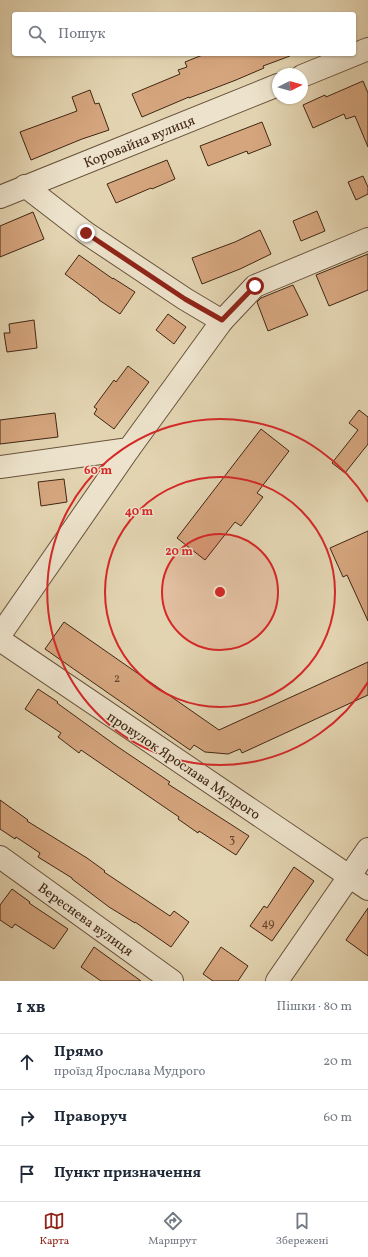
<!DOCTYPE html>
<html lang="uk">
<head>
<meta charset="utf-8">
<style>
  :root { --surface:#fff; --page:#f6f6f7; --text:#1f2937; --muted:#747a83; --line:#e0e1e3; --accent:#8f2418 }
  body { margin:0; font-family:Vollkorn,serif; background:var(--page); color:var(--text) }
  .compass { position:absolute; left:272px; top:68px; width:36px; height:36px; border-radius:50%; background:var(--surface); box-shadow:0 1px 3px #0004; rotate:85deg }
  .stop { position:absolute; width:12px; height:12px; margin:-9px; border:3px solid #8f2418; border-radius:50%; background:#fff }
  .stop.end { background:#8f2418; border-color:#fff; box-shadow:0 1px 4px #0008 }
  .list { margin:0; padding:0; list-style:none }
  h2 { display:flex; justify-content:space-between; align-items:center; height:52px; margin:0; padding:0 16px; font-size:17px }
  h2 small { font-size:13px; font-weight:400; color:var(--muted) }
  .list li { display:grid; grid-template-columns:26px 1fr auto; gap:12px; align-items:center; box-sizing:border-box; height:56px; padding:0 16px; border-top:1px solid var(--line) }
  .list b { display:block; font-size:15px; white-space:nowrap }
  .list p { margin:0; font-size:13px; white-space:nowrap; color:var(--muted) }
  .list em { font-size:13px; font-style:normal; color:var(--muted) }
  .icon { flex:none; width:22px; height:22px; fill:none; stroke:currentColor; stroke-width:2; stroke-linecap:round; stroke-linejoin:round }
  .map { position:relative; flex:none; width:368px; height:981px; overflow:hidden }
  .search { position:absolute; background:var(--surface); box-shadow:0 1px 3px #0004; left:12px; right:12px; top:12px; height:44px; display:flex; align-items:center; gap:10px; box-sizing:border-box; padding:0 14px; border-radius:4px; color:var(--muted); font-size:15px }
  .sheet { height:220px; background:var(--surface) }
  nav { display:flex; justify-content:space-around; align-items:center; box-sizing:border-box; height:56px; border-top:1px solid var(--line); background:var(--surface); font-size:11px; color:var(--muted) }
  nav a { display:grid; justify-items:center; gap:2px }
  nav .on { color:var(--accent) }
  .map>svg:first-child { display:block }
  .building { fill:#d5a57e; stroke:#402614 }
  .lines { fill:none; stroke-linecap:round; stroke-linejoin:round }
  .minor-casing { stroke:#69523b; stroke-width:24 }
  .minor { stroke:#ede3cc; stroke-width:22 }
  .route { stroke:#8f2418; stroke-width:5 }
  .ring { fill:none; stroke:#d62828; stroke-width:2 }
  .labels { text-anchor:middle; stroke-width:3; stroke-linejoin:round; paint-order:stroke }
  .number-label { font-size:12px; fill:#65462e }
  .street-label { font-size:14px; fill:#402614; stroke:#ede3cc }
  .centre { fill:#d62828; stroke:#ede3cc; stroke-width:2 }
  .ring-label { font-size:12px; text-anchor:middle; font-weight:bold; fill:#d62828; stroke:#ede3cc; stroke-width:3; stroke-linejoin:round; paint-order:stroke }
</style>
</head>
<body>
<div class="map">
<svg width="368" height="981" viewBox="0 0 368 981">
  <rect width="100%" height="100%" fill="#e3d4b1"/>
  <filter id="stains"><feTurbulence type="fractalNoise" baseFrequency=".005" numOctaves="4"/><feColorMatrix values="0 0 0 0 .2 0 0 0 0 .09 0 0 0 0 .02 0 0 0 .5 -.17"/></filter>
  <radialGradient id="worn" r=".72"><stop offset=".6" stop-color="#630" stop-opacity="0"/><stop offset="1" stop-color="#630" stop-opacity=".3"/></radialGradient>
  <g class="building">
    <path d="M205,54H290V56L263,66L264,68L236,80L189,98V97L142,117L132,94L180,74L178,70L187,67L185,62Z"/>
    <path d="M363,81L368,93V147L355,116L346,119L344,114L313,128L303,105L325,95L326,97Z"/>
    <path d="M90,90L95,104L99,103L109,130L82,139L31,160L20,132L77,111L72,97Z"/>
    <path d="M262,122L271,145L248,154L247,151L208,166L200,146Z"/>
    <path d="M167,160L175,179L152,189L151,188L116,203L107,184Z"/>
    <path d="M363,176L368,187V194L356,200L348,182Z"/>
    <path d="M317,211L325,231L301,241L293,221Z"/>
    <path d="M33,212L44,239L0,257V226Z"/>
    <path d="M260,230L271,254L240,269L202,284L192,258L235,242Z"/>
    <path d="M368,254V290L329,306L316,275Z"/>
    <path d="M79,255L113,279V278L135,292L120,314L99,300V299L65,274Z"/>
    <path d="M293,285L308,315L268,331L257,302L261,298Z"/>
    <path d="M168,314L186,327L174,344L156,330Z"/>
    <path d="M34,320L37,348L7,352L4,333H10L9,324Z"/>
    <path d="M128,366L149,382L114,429L94,414L97,409L94,407L114,380L116,382Z"/>
    <path d="M359,410L368,417V444L345,473L332,463L358,430L349,423Z"/>
    <path d="M55,413L58,437L0,444V420Z"/>
    <path d="M261,429L289,451L257,493L263,497L241,526L235,522L205,560L177,538Z"/>
    <path d="M64,479L67,502L41,506L38,482Z"/>
    <path d="M368,531V621L347,575L343,577L330,548Z"/>
    <path d="M64,622L219,730L368,662V695L242,753L240,749L228,754L205,752L194,745L190,750L45,649Z"/>
    <path d="M38,689L58,702L57,703L118,747L170,782L168,784L249,836L236,855L199,831L198,833L178,819L179,817L81,750L79,753L58,737L61,733L25,709Z"/>
    <path d="M0,800L28,820L27,821L87,858L105,871L104,872L170,916L174,911L189,922L171,947L135,922V923L109,907L72,879V878L38,857L40,853L16,837L15,839L0,829Z"/>
    <path d="M294,867L314,881L272,941L250,926L264,906L267,908Z"/>
    <path d="M12,889L30,902L29,903L68,929L54,949L15,924L12,928L0,920V905Z"/>
    <path d="M368,908V956L346,940Z"/>
    <path d="M94,947L141,981H101L81,967Z"/>
    <path d="M221,947L248,966L238,981H213L203,974Z"/>
  </g>
  <g class="lines">
    <g class="minor-casing">
      <g id="minor">
        <path d="M302,76L368,49"/>
        <path d="M25,186L86,233L185,299L222,321"/>
        <path d="M0,197L278,85"/>
        <path d="M0,467L129,449L222,321L255,286L368,239"/>
        <path d="M0,635L129,449"/>
        <path d="M0,640L368,889"/>
        <path d="M0,857L172,981"/>
        <path d="M277,981L368,849"/>
      </g>
    </g>
    <use href="#minor" class="minor"/>
  </g>
  <g class="lines">
    <path class="route" d="M86,233L185,299L222,320L255,286"/>
  </g>
  <circle cx="220" cy="592" r="58" fill="#d62828" fill-opacity=".12"/>
  <g class="ring">
    <circle cx="220" cy="592" r="58"/>
    <circle cx="220" cy="592" r="115"/>
    <path d="M368 682A173 173 0 1 1 368 502"/>
  </g>
  <g class="labels">
    <g class="number-label">
      <text x="117" y="682">2</text>
      <text x="232" y="843">3</text>
      <text x="268" y="927">49</text>
    </g>
    <g class="street-label">
      <text transform="translate(139 141) rotate(-22)" y="5">Коровайна вулиця</text>
      <text transform="translate(184 765) rotate(34)" y="5">провулок Ярослава Мудрого</text>
      <text transform="translate(86 919) rotate(36)" y="5">Вереснева вулиця</text>
    </g>
  </g>
  <circle cx="220" cy="592" r="6" class="centre"/>
  <g class="ring-label">
    <text x="98" y="474">60 m</text>
    <text x="139" y="515">40 m</text>
    <text x="179" y="555">20 m</text>
  </g>
  <rect width="100%" height="100%" filter="url(#stains)"/>
  <rect width="100%" height="100%" fill="url(#worn)"/>
</svg>
<svg class="compass" viewBox="-18 -18 36 36"><path d="M0-13l5 13h-10z" fill="#e53935"/><path d="M0 13l5-13h-10z" fill="#747a83"/></svg>
<div class="stop" style="left:255px;top:286px"></div>
<div class="stop end" style="left:86px;top:233px"></div>
<div class="search"><svg class="icon" aria-label="search" viewBox="0 0 24 24"><circle cx="10" cy="10" r="6"/><path d="M15 15l6 6"/></svg>Пошук</div>
</div>
<section class="sheet">
<h2>1 хв<small>Пішки · 80 m</small></h2>
<ul class="list">
<li><svg class="icon" aria-label="ahead" viewBox="0 0 24 24"><path d="M12 20V5M6 11l6-6 6 6"/></svg><div><b>Прямо</b><p>проїзд Ярослава Мудрого</p></div><em>20 m</em></li>
<li><svg class="icon" aria-label="right" viewBox="0 0 24 24"><path d="M7 20v-9h11M14 6l5 5-5 5"/></svg><div><b>Праворуч</b></div><em>60 m</em></li>
<li><svg class="icon" aria-label="arrive" viewBox="0 0 24 24"><path d="M6 21V4h12l-3 4 3 4H6"/></svg><div><b>Пункт призначення</b></div></li>
</ul>
</section>
<nav>
<a class="on"><svg class="icon" aria-label="map" viewBox="0 0 24 24"><path d="M3 6l6-2 6 2 6-2v14l-6 2-6-2-6 2zM9 4v14M15 6v14"/></svg>Карта</a>
<a><svg class="icon" aria-label="directions" viewBox="0 0 24 24"><path d="M12 3l9 9-9 9-9-9zM9 14v-3h6M13 9l2 2-2 2"/></svg>Маршрут</a>
<a><svg class="icon" aria-label="saved" viewBox="0 0 24 24"><path d="M7 4h10v16l-5-4-5 4z"/></svg>Збережені</a>
</nav>
</body>
</html>
